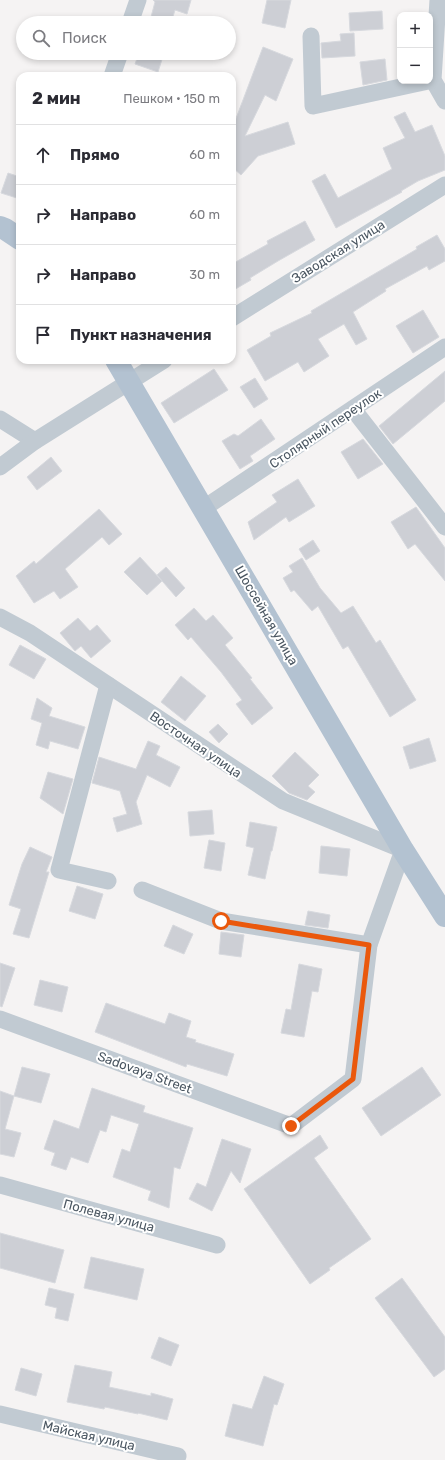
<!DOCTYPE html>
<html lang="ru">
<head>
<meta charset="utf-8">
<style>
  :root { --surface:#fff; --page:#f7f7f7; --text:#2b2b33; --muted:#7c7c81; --line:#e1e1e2 }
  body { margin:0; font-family:Rubik,sans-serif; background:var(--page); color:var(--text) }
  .controls { position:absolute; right:12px; top:12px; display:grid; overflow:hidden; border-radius:8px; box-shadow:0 2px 6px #0003 }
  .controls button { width:36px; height:36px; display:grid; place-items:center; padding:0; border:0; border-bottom:1px solid var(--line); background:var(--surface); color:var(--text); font:20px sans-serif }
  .stop { position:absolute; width:12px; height:12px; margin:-9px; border:3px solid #ea580c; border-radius:50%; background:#fff }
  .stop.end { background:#ea580c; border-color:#fff; box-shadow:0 1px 4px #0008 }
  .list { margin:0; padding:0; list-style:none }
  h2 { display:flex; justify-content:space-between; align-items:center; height:52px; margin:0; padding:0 16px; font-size:17px }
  h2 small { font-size:13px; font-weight:400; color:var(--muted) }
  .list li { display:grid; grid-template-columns:26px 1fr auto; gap:12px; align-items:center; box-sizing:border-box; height:60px; padding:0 16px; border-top:1px solid var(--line) }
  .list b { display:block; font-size:15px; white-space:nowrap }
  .list em { font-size:13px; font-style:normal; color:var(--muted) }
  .icon { flex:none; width:22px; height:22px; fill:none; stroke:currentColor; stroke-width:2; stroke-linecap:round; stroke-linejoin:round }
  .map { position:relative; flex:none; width:445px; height:1460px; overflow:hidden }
  .search { position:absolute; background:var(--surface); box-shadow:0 2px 6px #0003; left:16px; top:16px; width:220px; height:44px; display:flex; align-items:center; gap:10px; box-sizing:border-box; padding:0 14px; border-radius:22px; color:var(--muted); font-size:15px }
  .panel { position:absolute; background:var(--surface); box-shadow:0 2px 6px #0003; left:16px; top:72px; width:220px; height:292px; border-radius:12px }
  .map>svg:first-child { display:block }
  .building { fill:#cdcfd5; stroke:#d7d9de }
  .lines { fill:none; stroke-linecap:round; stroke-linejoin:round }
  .minor { stroke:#c1cad2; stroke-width:17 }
  .major { stroke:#b3c2d1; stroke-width:22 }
  .route { stroke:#ea580c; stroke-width:5 }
  .labels { text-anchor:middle; stroke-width:4; stroke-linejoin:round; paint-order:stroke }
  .street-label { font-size:13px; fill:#4a5661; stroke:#fff }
</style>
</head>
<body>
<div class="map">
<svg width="445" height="1460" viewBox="0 0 445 1460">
  <rect width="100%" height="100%" fill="#f5f3f3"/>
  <g class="building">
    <path d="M153,0H191L187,14L175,10L171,23L151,17L155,2Z"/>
    <path d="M267,0H291L285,28L262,23Z"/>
    <path d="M382,11L383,29L350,31L349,13Z"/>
    <path d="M354,33L355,56L322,58L321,43L341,41L340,34Z"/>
    <path d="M263,47L293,59L276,101L265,95L245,136L288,122L295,144L258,156L241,175L232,167V129Z"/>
    <path d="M139,53H164L158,72L135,64Z"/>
    <path d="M385,59L387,80L363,85L360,62Z"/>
    <path d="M405,112L415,132L432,125L445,156V170L418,181L401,191L402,192L336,228L312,181L325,174L338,198L392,169L383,148L405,138L394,117Z"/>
    <path d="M8,173L20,177V199L1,193Z"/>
    <path d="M305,221L315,240L278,261L250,278L251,280L232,291V264L268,244L267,241Z"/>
    <path d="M437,235L445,249V261L429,270L427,266L385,289L386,291L353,312L367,339L356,345L344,324L318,339L329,356L304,372L298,362L265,381L247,350L271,336L270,333L312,313L311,311L417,249L416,247Z"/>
    <path d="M423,310L439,337L413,353L396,326Z"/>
    <path d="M214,369L228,390L174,423L161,403Z"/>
    <path d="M445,371V401L393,444L379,426Z"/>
    <path d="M255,378L268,399L254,408L240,387Z"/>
    <path d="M261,419L275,439L250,456L253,461L240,469L222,441L234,434L238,436Z"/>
    <path d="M363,439L383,464L358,479L341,452Z"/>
    <path d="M51,457L62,471L37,490L27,477Z"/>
    <path d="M298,479L315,506L289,522L286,517L254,540L248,522L277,502L272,495Z"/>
    <path d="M416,507L445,548V581L415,544L408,549L391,522Z"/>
    <path d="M99,509L122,534L109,545L102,537L65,569L78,587L60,599L54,591L34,603L16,576L34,561L36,564Z"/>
    <path d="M313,540L320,551L306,560L299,549Z"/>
    <path d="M140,557L162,581L147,595L124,572Z"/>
    <path d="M302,558L320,588L341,613L353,606L376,643L380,640L416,700L390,717L348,646L343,649L318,606L312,611L294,590L291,592L283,578L293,572L289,566Z"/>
    <path d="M166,567L185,588L176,597L157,575Z"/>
    <path d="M194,608L206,621L213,615L233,638L225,645L252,678L250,679L273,708L252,725L236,704L242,700L221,672L191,637L188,640L175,625Z"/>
    <path d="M78,618L90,631L97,625L111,641L91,658L81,646L75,651L60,633Z"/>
    <path d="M20,645L46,659L34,679L9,665Z"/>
    <path d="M181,676L206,696L185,721L161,702Z"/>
    <path d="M37,698L52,708L49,716L85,727L78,749L50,741L48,749L36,745L42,723L31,719Z"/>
    <path d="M218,724L228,734L219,743L209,732Z"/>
    <path d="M429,738L436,761L410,769L403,747Z"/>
    <path d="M148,741L160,746L156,755L180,767L170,787L147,775L136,802L142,824L117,832L113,818L127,814L120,791L92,783L99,757L136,769Z"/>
    <path d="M295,752L319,775L308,786L315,792L307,800L289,793L272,776Z"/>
    <path d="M48,772L73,779L63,814L40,798Z"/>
    <path d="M212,810L214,834L190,836L188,812Z"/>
    <path d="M250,822L277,827L272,851H271L265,879L248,875L254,848L246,846Z"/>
    <path d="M209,840L225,843L221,871L204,868Z"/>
    <path d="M321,846L350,849L347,876L319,873Z"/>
    <path d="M30,847L52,857L46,872H49L29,938L13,934L21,909L9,905L22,864Z"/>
    <path d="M77,886L103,894L95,919L69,911Z"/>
    <path d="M308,911L330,915L328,928L305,925Z"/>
    <path d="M173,925L193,934L184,954L164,946Z"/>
    <path d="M221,932L244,935L241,957L219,954Z"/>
    <path d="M0,963L15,968L2,1007L0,1006Z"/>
    <path d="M299,964L322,969L318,992L312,991L304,1037L281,1033L286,1009L291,1010Z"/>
    <path d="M40,980L68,987L62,1012L34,1005Z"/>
    <path d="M106,1003L165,1024L169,1013L191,1021L186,1037L196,1040L195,1042L234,1054L227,1076L187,1064L186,1067L95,1032Z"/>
    <path d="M22,1067L50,1074L41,1103L14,1096Z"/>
    <path d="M422,1067L441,1095L381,1136L362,1108Z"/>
    <path d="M92,1088L145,1106L143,1112L193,1128L180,1169L174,1167L169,1208L148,1200L151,1191L113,1177L122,1149L130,1152L139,1124L111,1115L106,1132L100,1130L88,1163L71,1157L66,1170L51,1165L55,1153L44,1149L54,1120L79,1129Z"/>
    <path d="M0,1091L14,1096L5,1129L21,1133L14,1157L0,1154Z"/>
    <path d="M320,1135L328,1148L314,1158L371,1239L329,1268L330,1270L310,1284L244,1189Z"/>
    <path d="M222,1139L251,1149L240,1183L231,1171L212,1211L189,1199L197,1183L206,1187Z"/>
    <path d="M0,1233L64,1250L55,1283L0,1268Z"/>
    <path d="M91,1257L144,1269L137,1300L84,1288Z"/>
    <path d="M402,1278L445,1337V1369L434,1377L375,1298Z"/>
    <path d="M49,1288L74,1294L68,1321L55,1318L57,1308L45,1305Z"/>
    <path d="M159,1337L179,1345L171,1366L151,1358Z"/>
    <path d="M75,1365L112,1372L109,1387L151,1396V1393L173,1399L167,1420L138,1413V1414L105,1407L104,1409L67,1402Z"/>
    <path d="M21,1368L42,1374L36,1396L15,1390Z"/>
    <path d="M264,1376L284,1384L277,1405L274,1404L263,1446L225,1436L233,1404L252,1409Z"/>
  </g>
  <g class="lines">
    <g class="minor">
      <path d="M438,0L433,80L445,101"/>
      <path d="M130,23L138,0"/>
      <path d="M311,36L313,106L433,80"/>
      <path d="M112,76L120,53"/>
      <path d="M232,318L445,185"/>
      <path d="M353,409L445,527"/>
      <path d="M0,419L35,441"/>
      <path d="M0,467L35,441L164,360"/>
      <path d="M204,508L445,347"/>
      <path d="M0,617L30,633L283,801L403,850L369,945L353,1079L291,1126L0,1019"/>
      <path d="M108,881L59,870L108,685"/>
      <path d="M142,890L221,921L369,945"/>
      <path d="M0,1185L217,1245"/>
      <path d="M0,1414L178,1456"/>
    </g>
    <g class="major">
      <path d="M0,227L5,229L20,239"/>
      <path d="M116,360L403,850L445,916"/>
    </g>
  </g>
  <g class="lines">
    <path class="route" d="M221,921L369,945L353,1079L291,1126"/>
  </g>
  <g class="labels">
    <g class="street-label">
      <text transform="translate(338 251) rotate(-32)" y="5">Заводская улица</text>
      <text transform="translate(325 428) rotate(-34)" y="5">Столярный переулок</text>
      <text transform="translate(267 615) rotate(60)" y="5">Шоссейная улица</text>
      <text transform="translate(196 744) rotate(34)" y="5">Восточная улица</text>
      <text transform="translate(145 1072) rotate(20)" y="5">Sadovaya Street</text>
      <text transform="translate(109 1215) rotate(15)" y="5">Полевая улица</text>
      <text transform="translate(89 1435) rotate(13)" y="5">Майская улица</text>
    </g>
  </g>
</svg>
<div class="controls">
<button>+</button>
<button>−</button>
</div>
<div class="stop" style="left:221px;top:921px"></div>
<div class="stop end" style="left:291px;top:1126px"></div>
<div class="search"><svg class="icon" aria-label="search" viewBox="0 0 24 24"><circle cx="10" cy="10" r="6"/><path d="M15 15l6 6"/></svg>Поиск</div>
<section class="panel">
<h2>2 мин<small>Пешком · 150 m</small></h2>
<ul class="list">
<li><svg class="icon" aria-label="ahead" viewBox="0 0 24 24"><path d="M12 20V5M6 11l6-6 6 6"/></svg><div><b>Прямо</b></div><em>60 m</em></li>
<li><svg class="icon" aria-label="right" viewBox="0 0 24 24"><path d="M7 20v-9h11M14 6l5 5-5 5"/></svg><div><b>Направо</b></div><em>60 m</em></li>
<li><svg class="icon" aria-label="right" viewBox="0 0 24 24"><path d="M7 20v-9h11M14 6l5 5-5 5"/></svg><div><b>Направо</b></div><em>30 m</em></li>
<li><svg class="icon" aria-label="arrive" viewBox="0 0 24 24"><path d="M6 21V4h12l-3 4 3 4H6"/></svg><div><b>Пункт назначения</b></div></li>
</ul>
</section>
</div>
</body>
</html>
